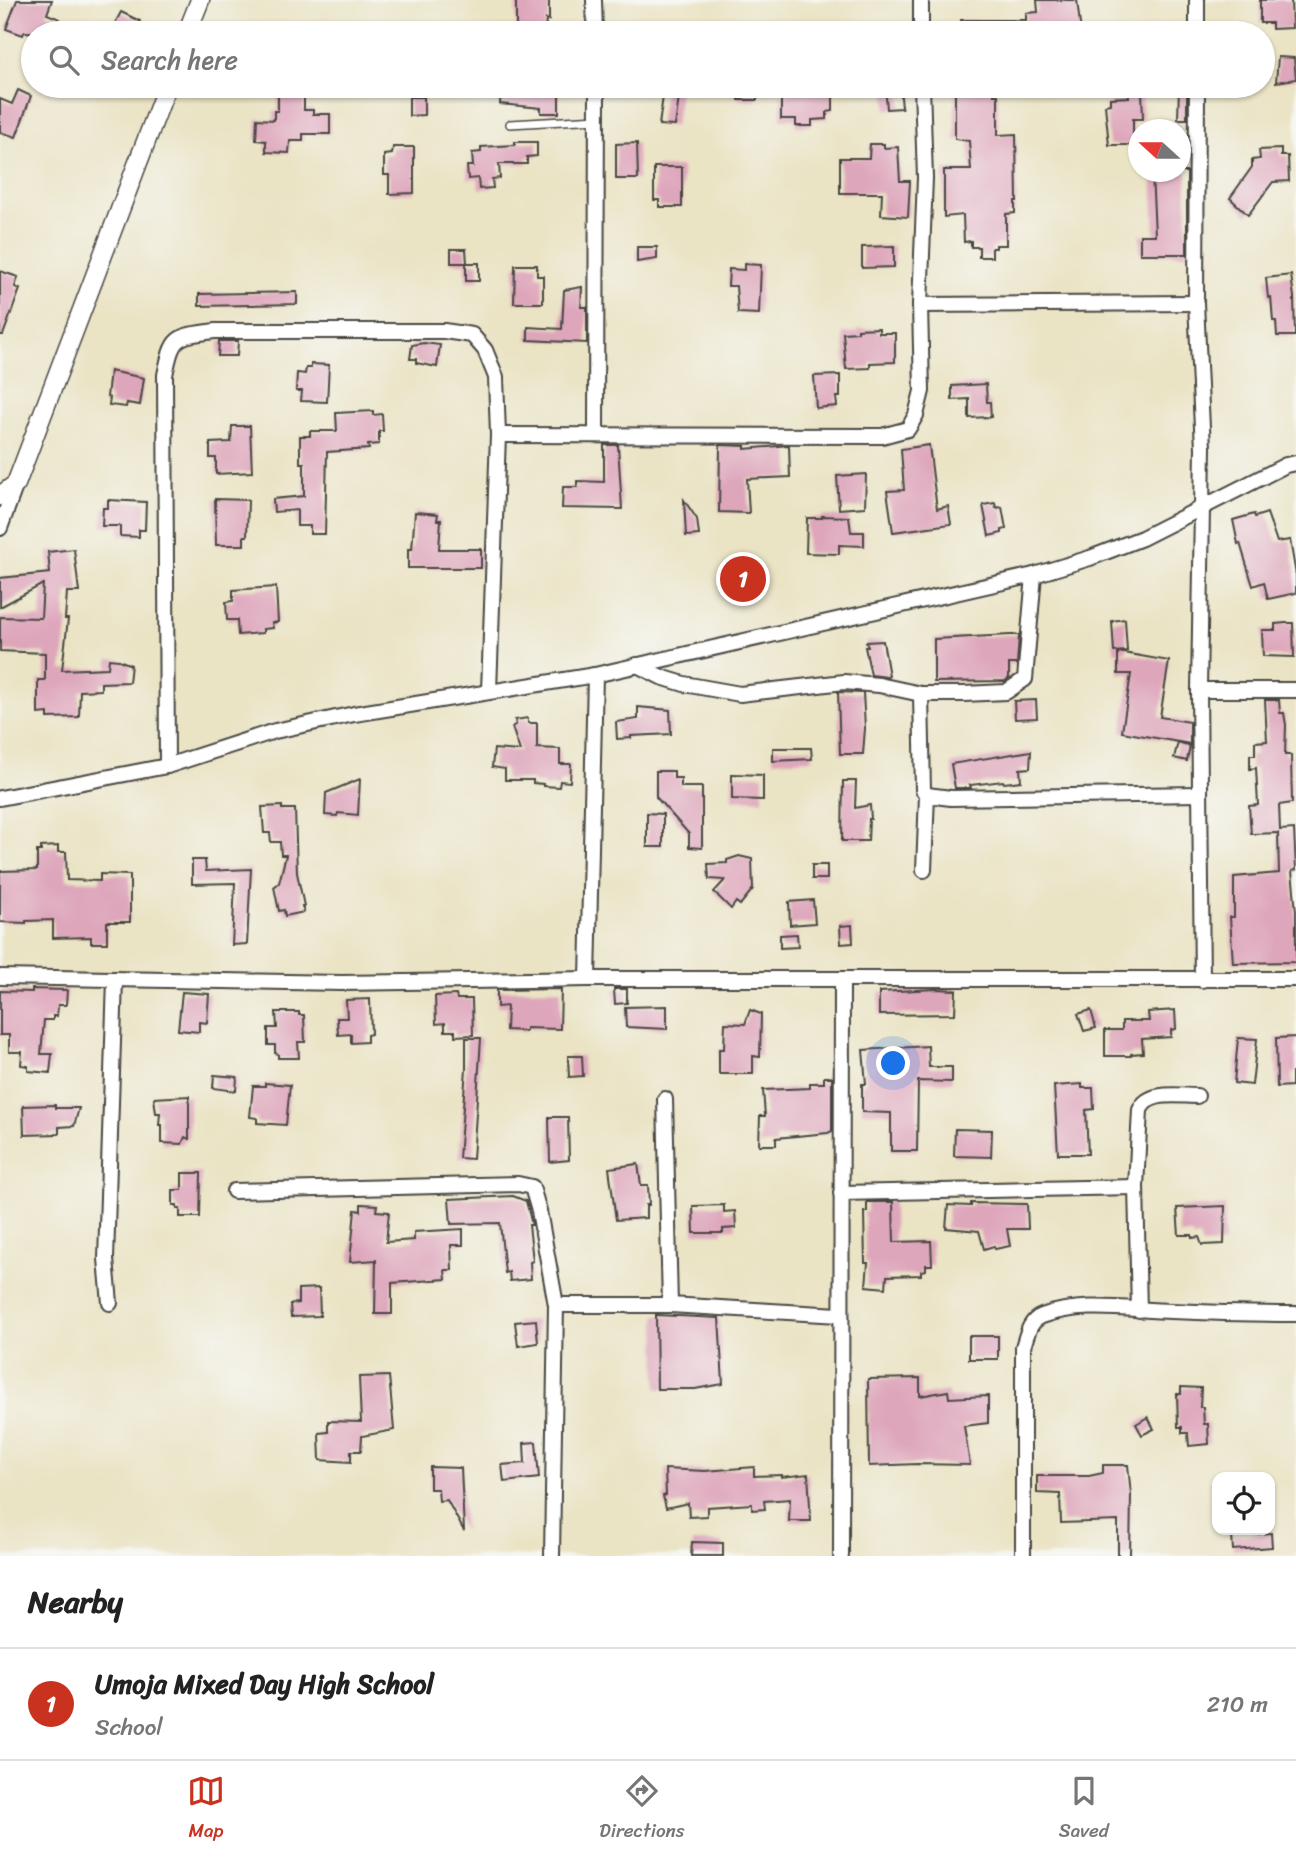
<!DOCTYPE html>
<html lang="en">
<head>
<meta charset="utf-8">
<style>
  :root { --surface:#fff; --page:#f2f2f2; --text:#222; --muted:#767676; --line:#e0e0e0; --accent:#c8321e }
  body { margin:0; font-family:Sriracha,sans-serif; background:var(--page); color:var(--text) }
  .controls { position:absolute; right:21px; bottom:21px; display:grid; overflow:hidden; border-radius:14px; box-shadow:0 2px 5px #0004 }
  .controls button { width:63px; height:63px; display:grid; place-items:center; padding:0; border:0; border-bottom:2px solid var(--line); background:var(--surface); color:var(--text); font:35px sans-serif }
  .compass { position:absolute; left:1128px; top:119px; width:63px; height:63px; border-radius:50%; background:var(--surface); box-shadow:0 2px 5px #0004; rotate:291deg }
  .you { position:absolute; left:894px; top:1064px; width:24px; height:24px; margin:-18px; border:5px solid #fff; border-radius:50%; background:#1a73e8; box-shadow:0 0 0 10px #1a73e833 }
  .badge { display:grid; place-items:center; width:46px; height:46px; border-radius:50%; background:var(--accent); color:#fff; font-size:23px; font-weight:700 }
  .pin { position:absolute; translate:-50% -50%; border:4px solid #fff; box-shadow:0 2px 7px #0006 }
  .list { margin:0; padding:0; list-style:none }
  h2 { display:flex; justify-content:space-between; align-items:center; height:91px; margin:0; padding:0 28px; font-size:30px }
  h2 small { font-size:23px; font-weight:400; color:var(--muted) }
  .list li { display:grid; grid-template-columns:46px 1fr auto; gap:21px; align-items:center; box-sizing:border-box; height:112px; padding:0 28px; border-top:2px solid var(--line) }
  .list b { display:block; font-size:26px; white-space:nowrap }
  .list p { margin:0; font-size:23px; white-space:nowrap; color:var(--muted) }
  .list em { font-size:23px; font-style:normal; color:var(--muted) }
  .icon { flex:none; width:38px; height:38px; fill:none; stroke:currentColor; stroke-width:2; stroke-linecap:round; stroke-linejoin:round }
  .map { position:relative; flex:none; width:1296px; height:1556px; overflow:hidden }
  .search { position:absolute; background:var(--surface); box-shadow:0 2px 5px #0004; left:21px; right:21px; top:21px; height:77px; display:flex; align-items:center; gap:18px; box-sizing:border-box; padding:0 24px; border-radius:38px; color:var(--muted); font-size:26px }
  .sheet { height:203px; background:var(--surface) }
  nav { display:flex; justify-content:space-around; align-items:center; box-sizing:border-box; height:98px; border-top:2px solid var(--line); background:var(--surface); font-size:19px; color:var(--muted) }
  nav a { display:grid; justify-items:center; gap:4px }
  nav .on { color:var(--accent) }
  .map>svg:first-child { display:block }
  .building { fill:#dea6bb }
  .lines { fill:none; stroke-linecap:round; stroke-linejoin:round }
  .service-casing { stroke:#484742; stroke-width:10 }
  .minor-casing { stroke:#484742; stroke-width:18 }
  .tertiary-casing { stroke:#484742; stroke-width:21 }
  .service { stroke:#fff; stroke-width:7 }
  .minor { stroke:#fff; stroke-width:14 }
  .tertiary { stroke:#fff; stroke-width:18 }
</style>
</head>
<body>
<div class="map">
<svg width="1296" height="1556" viewBox="0 0 1296 1556">
  <rect width="100%" height="100%" fill="#f6f6f2"/>
  <filter id="ink" filterUnits="userSpaceOnUse"><feTurbulence type="fractalNoise" baseFrequency=".0143" numOctaves="2"/><feDisplacementMap in="SourceGraphic" scale="14" xChannelSelector="R" yChannelSelector="G"/><feConvolveMatrix kernelMatrix="1 2 1 2 8 2 1 2 1" color-interpolation-filters="sRGB"/></filter>
  <filter id="wash" filterUnits="userSpaceOnUse"><feTurbulence type="fractalNoise" baseFrequency=".00686" numOctaves="4" result="noise"/><feDisplacementMap in="SourceGraphic" scale="28" xChannelSelector="R" yChannelSelector="G"/><feGaussianBlur stdDeviation="1.57" result="paint"/><feColorMatrix in="noise" values="0 0 0 0 0 0 0 0 0 0 0 0 0 0 0 0 0 1.4 0 .05"/><feComposite in="paint" operator="in"/></filter>
  <g filter="url(#wash)">
    <rect width="100%" height="100%" fill="#eae3c4"/>
    <g id="blocks">
      <g class="building">
        <path d="M17,0H52L47,14L60,19L55,33L24,32L23,35L6,29Z"/>
        <path d="M516,0H549V20L546,19L545,31L516,30Z"/>
        <path d="M1037,0H1077L1081,33H961V20H1026V13L1038,12Z"/>
        <path d="M1260,0H1291L1292,28L1272,29V23H1260Z"/>
        <path d="M121,12L140,21L135,33H121L112,29Z"/>
        <path d="M1278,57L1294,58L1296,79L1276,82Z"/>
        <path d="M528,86H559V113H541V108L500,104L501,89L528,91Z"/>
        <path d="M735,86H757V100H739Z"/>
        <path d="M788,86H833V111L827,112V119L812,120V126H796V119H781V95H788Z"/>
        <path d="M885,86H900L902,108L887,109Z"/>
        <path d="M994,86V95H998V135L1016,134L1017,201H1015V213L1006,214V245H996V248H992V257H979V247H971V241L964,242L963,215L944,217V170H971L969,141L955,139V87Z"/>
        <path d="M278,88H304V110H313V114H330V134H303V141H290L289,153L266,152V141L256,140L257,119L274,120V111H278Z"/>
        <path d="M1179,88H1187V119H1178Z"/>
        <path d="M664,89L680,90L675,126L659,125Z"/>
        <path d="M18,90L31,96L16,137L0,132V99L12,104Z"/>
        <path d="M1142,91L1143,119H1133V145H1109L1105,105L1110,104V98L1129,97L1128,92Z"/>
        <path d="M409,97H424V115L409,116Z"/>
        <path d="M515,142H537V156L527,157V164H499L500,178L492,179L493,188L479,189L478,178L468,179L467,166H473L472,153L481,152V147L515,145Z"/>
        <path d="M637,143L638,179H616V144Z"/>
        <path d="M870,144H884V148L898,147L900,181H910L908,217L881,215L882,193H840V158H869Z"/>
        <path d="M393,147H414V193L389,194V175H384V155L392,154Z"/>
        <path d="M1281,149V156H1288L1289,181L1273,182L1248,215L1230,198L1252,167V160L1260,159L1259,150Z"/>
        <path d="M654,167H682V207H659V200H654Z"/>
        <path d="M1152,172H1187V254H1140V235H1155Z"/>
        <path d="M894,246V267L862,268V247Z"/>
        <path d="M637,247H657V259L637,262Z"/>
        <path d="M451,249H466L467,263H451Z"/>
        <rect x="466" y="263" width="13" height="18"/>
        <path d="M744,264L761,265L759,314L738,313L736,286H728L729,269L744,270Z"/>
        <path d="M515,265H537V276H543V303H514Z"/>
        <path d="M0,271L18,277L15,287L20,289L3,335H0Z"/>
        <path d="M1291,275L1294,297L1295,336H1277L1276,321H1273L1271,297L1268,298L1266,278Z"/>
        <path d="M582,287L581,307H587V343L528,340V327L562,329L564,290Z"/>
        <path d="M297,292V304L199,306V294Z"/>
        <path d="M879,328V333H895V362L870,363V368L846,369L843,333L858,332V329Z"/>
        <path d="M219,341H238L237,356H218Z"/>
        <path d="M424,343L440,345L437,367L416,363V359H410L412,345Z"/>
        <path d="M311,364L329,365L327,402L301,401L302,391H296L297,373L305,374L306,368H311Z"/>
        <path d="M110,371L144,378L140,405L127,403L126,407L109,405L110,398L107,397Z"/>
        <path d="M840,375V397H836L837,406L816,408L814,376Z"/>
        <path d="M986,384L987,402H990L991,417L969,418V399L952,400V386Z"/>
        <path d="M373,411V415L382,414L383,431H379V444L368,445L369,449L327,452L325,534H310V526H297V510L274,512L273,499L304,496V463H300V436H310V431H337L336,413Z"/>
        <path d="M232,426H250L252,472L216,474V458H210V443L231,442Z"/>
        <path d="M604,445H618L622,509L562,508L563,487H577V481L604,482Z"/>
        <path d="M720,445L745,446V449L789,445L790,477L747,479L749,513L719,512Z"/>
        <path d="M929,445L937,509L948,506L951,524L893,532L887,491L904,490L901,449Z"/>
        <path d="M866,474L865,507L839,509L837,476Z"/>
        <path d="M215,499L248,500L247,536H244V545H216Z"/>
        <path d="M108,500L146,502L145,530H139V537L120,536V526H102L103,508H108Z"/>
        <path d="M684,500L697,519L699,535L686,536Z"/>
        <path d="M995,503L996,508L1002,507L1006,529L1002,530V533L989,536L983,505Z"/>
        <path d="M415,512L438,514L437,520H441L439,549H481V568H408V549H412Z"/>
        <path d="M1267,513L1277,542L1290,540L1296,575V593L1268,599L1264,582L1253,586L1240,543L1238,544L1233,520L1254,514L1255,517Z"/>
        <path d="M822,516L849,517L851,532H864V546L839,545V554L806,553L807,518H822Z"/>
        <path d="M74,549L79,592H67L65,619H68L62,670L108,668L109,659L119,660L131,665L129,682L101,683V690L80,691L79,717L48,718V713L38,714V680H45V653L0,651V617L41,618L43,584L0,607V578L50,573L48,552Z"/>
        <path d="M276,587L278,622L272,623L273,628L263,629V633L238,635L237,620H227L226,602L233,601V590Z"/>
        <path d="M1125,619L1127,651L1114,652L1112,621Z"/>
        <path d="M1286,623H1293L1294,657L1263,656L1262,630H1275V624Z"/>
        <path d="M1010,635H1019L1017,664H1009V678L1005,681L934,682V639Z"/>
        <path d="M883,641L889,676L887,677L871,675L865,647H868L866,642Z"/>
        <path d="M1118,652L1169,661L1160,717L1190,722V744L1122,732L1131,674H1118Z"/>
        <path d="M838,692L863,693L865,728L863,754H840Z"/>
        <path d="M1036,700L1037,718L1015,719L1014,701Z"/>
        <path d="M1265,700H1279L1280,713H1284L1286,725L1285,755H1291L1292,803L1279,805L1280,830L1294,829L1296,870L1292,871L1296,911V962L1233,963L1230,917H1234V877L1279,873L1278,833L1251,834L1249,806L1258,805L1256,768L1250,769V755H1255V742L1267,741Z"/>
        <path d="M638,707L670,710L671,734L631,736V738L617,739L616,722L638,719Z"/>
        <path d="M527,718L529,723H537V748L560,749V764H571L570,782L560,781L559,787L543,786V784L533,783V780H505V769L492,767L494,749L520,751L512,727L516,724L515,720Z"/>
        <path d="M1178,742L1190,746L1187,761L1174,758Z"/>
        <path d="M773,748H811L812,759L773,761Z"/>
        <path d="M1031,751L1030,768L1020,769L1021,781L1004,783L1003,781L970,785L971,788H955L951,764Z"/>
        <path d="M656,771H674V778H681V787H702V848L689,847V834L656,797Z"/>
        <path d="M732,774L763,775V800L732,799Z"/>
        <path d="M360,779L358,815L338,813L337,816L325,815L326,793Z"/>
        <path d="M843,781H856L855,808L870,805L871,819H869L868,841H842Z"/>
        <path d="M282,806V809H295L297,873L304,906H302L304,912L285,916L284,910L279,911L274,887L279,883L286,855H281L280,842H271L270,833H264L262,807Z"/>
        <path d="M647,813L663,814V847H647Z"/>
        <path d="M58,846V852H66L67,880L100,881V874L130,875V922H107V943H91V937L53,938V920L26,921V923L0,922V871L37,870V851H41V847Z"/>
        <path d="M739,856L752,859L753,889L740,905L736,902L731,909L714,892L725,880L709,879L708,864L727,863V860Z"/>
        <path d="M192,860H205L206,871L251,869L247,944L232,945L235,883L192,884Z"/>
        <rect x="812" y="865" width="15" height="14"/>
        <path d="M813,900L815,923L790,925L789,902Z"/>
        <path d="M852,925L853,943L841,944L840,926Z"/>
        <path d="M797,934L798,947L780,948V935Z"/>
        <path d="M32,989L67,990L66,1005H58L57,1016H53V1020H44L41,1054H52L50,1073L28,1071V1066L21,1065L22,1052H9V1035H0V991L32,992Z"/>
        <path d="M561,989L560,1029L526,1028V1031L506,1030L507,1006L497,1007V990Z"/>
        <path d="M614,989H627V1003L615,1004Z"/>
        <path d="M936,989L956,990L955,1014L879,1015V992Z"/>
        <path d="M182,992L209,994L207,1023L199,1022V1032L178,1030Z"/>
        <path d="M456,995L457,999H472L473,1035L455,1036V1031H445V1023L436,1024L435,996Z"/>
        <path d="M370,999L371,1034L367,1035V1042L351,1043V1034L338,1035L337,1018H347L346,1000Z"/>
        <path d="M667,1006V1029L626,1027L625,1007Z"/>
        <path d="M750,1010L761,1014L760,1057L753,1056V1074H719V1049H724L725,1023L745,1024Z"/>
        <path d="M1091,1010L1096,1028L1084,1031L1078,1014Z"/>
        <path d="M1175,1010L1176,1029L1171,1030V1037L1142,1039L1143,1053L1131,1054V1056H1105V1030H1122V1021H1149L1148,1012Z"/>
        <path d="M276,1012H299V1015H304L305,1042H298L299,1058H278V1054L275,1053V1045H268V1028H277Z"/>
        <path d="M1296,1037V1073H1292V1086L1277,1087L1276,1038Z"/>
        <path d="M466,1038H481L473,1159L459,1158L466,1069Z"/>
        <path d="M1238,1038L1257,1039L1252,1085L1234,1083Z"/>
        <path d="M928,1046L929,1067H952V1082L918,1081L917,1151H891V1113L862,1112V1084H866L863,1050Z"/>
        <path d="M568,1056H582L583,1076L569,1077Z"/>
        <path d="M214,1075L237,1077L236,1091L213,1088Z"/>
        <path d="M824,1077H832V1131L828,1133L776,1138V1145H759L760,1116H765L763,1090L810,1088V1083H824Z"/>
        <path d="M265,1083L290,1085L286,1125L257,1123V1118L250,1117L253,1086H265Z"/>
        <path d="M1082,1084V1088H1093L1094,1109L1086,1110L1088,1154H1058L1054,1086Z"/>
        <path d="M189,1096V1139L185,1137L182,1144L162,1143V1125H159L160,1113H156L154,1098Z"/>
        <path d="M55,1105V1108H79L74,1126L59,1127V1134L24,1135L23,1106Z"/>
        <path d="M549,1117H568L569,1160L550,1162Z"/>
        <path d="M955,1129L992,1130L991,1157L954,1156Z"/>
        <path d="M638,1164L641,1185H648L649,1205H646V1218L616,1220L609,1168Z"/>
        <path d="M182,1173H201L200,1217H180V1209H177V1205H173V1190H182Z"/>
        <path d="M513,1196L526,1201L532,1225H529L533,1261L530,1262L531,1279L510,1281L509,1272L505,1273L500,1223L451,1224L449,1199Z"/>
        <path d="M867,1202H893L894,1242L931,1241L932,1265H926V1270L921,1271V1275L887,1276L886,1288L866,1286L868,1263H865L864,1212H867Z"/>
        <path d="M971,1203L1027,1204L1028,1229H1007L1010,1246L995,1249L994,1246L984,1249L979,1231L946,1228L948,1205L971,1206Z"/>
        <path d="M361,1204L377,1205L376,1211L389,1212L386,1242L414,1240V1232L463,1229V1245H451L452,1270H445L446,1279L392,1283V1314H375L376,1260L350,1262L355,1210L361,1211Z"/>
        <path d="M724,1205V1212L735,1211L736,1228L723,1229V1233H694L693,1206Z"/>
        <path d="M1225,1206L1224,1244L1202,1245L1199,1237L1192,1238V1235H1179L1177,1208Z"/>
        <path d="M319,1288L320,1316L291,1317L290,1304L298,1303V1289Z"/>
        <path d="M656,1315L719,1318L723,1384L695,1389H657Z"/>
        <path d="M536,1320L538,1343L518,1346L515,1322Z"/>
        <rect x="969" y="1336" width="29" height="23"/>
        <path d="M389,1376L394,1430L362,1436L361,1451H351V1462L320,1460L319,1433L328,1432V1421L361,1422L359,1377Z"/>
        <path d="M920,1378V1396L948,1391L949,1398L988,1396V1423L964,1426L970,1465L917,1464L869,1466L868,1379Z"/>
        <path d="M1181,1387L1201,1388L1200,1407H1203L1204,1424H1208L1209,1444L1189,1446L1188,1433H1182V1427H1178L1177,1394H1181Z"/>
        <path d="M1148,1417L1154,1429L1142,1435L1136,1424Z"/>
        <path d="M536,1442L539,1478L504,1482L502,1465L525,1463L524,1443Z"/>
        <path d="M1103,1465H1128L1131,1495L1130,1556H1118V1521L1061,1523L1060,1494L1037,1493V1476H1089L1103,1473Z"/>
        <path d="M430,1467L461,1468L464,1531L447,1500L439,1501L438,1489H430Z"/>
        <path d="M754,1467V1476L782,1475V1477L808,1474L811,1521H789L790,1499L764,1501L765,1509L752,1510V1504L707,1507V1516L689,1517L688,1503L666,1508L663,1496L666,1495L665,1469L705,1471Z"/>
        <path d="M1271,1533L1272,1547L1233,1550L1232,1536Z"/>
        <path d="M692,1542L723,1543V1556H691Z"/>
      </g>
    </g>
  </g>
  <g filter="url(#ink)">
    <use href="#blocks" fill-opacity="0" stroke="#484742" stroke-width="2"/>
    <g class="lines">
      <g class="service-casing">
        <path id="service" d="M510,124L598,119"/>
      </g>
      <g class="minor-casing">
        <g id="minor">
          <path d="M594,0L595,33"/>
          <path d="M921,33V0"/>
          <path d="M1197,33V0"/>
          <path d="M1197,86L1196,303L1203,448L1199,690L1202,980"/>
          <path d="M920,305L1196,303"/>
          <path d="M596,434L597,86"/>
          <path d="M498,435L882,436L908,429L916,415L922,391L920,305L925,178L922,86"/>
          <path d="M0,528L16,484"/>
          <path d="M637,665L661,677L684,684L740,694L844,682L879,685L921,694H964L1006,692L1025,679L1034,575"/>
          <path d="M1199,690H1296"/>
          <path d="M921,694L923,790L927,795L924,870"/>
          <path d="M167,766L165,375C173,336 175,336 215,331H444L472,335L485,350L496,377L498,435L489,691"/>
          <path d="M927,795L951,798L1199,794"/>
          <path d="M0,798L167,766L275,731L354,714L595,675L1034,575L1090,558L1142,538L1286,465L1296,463"/>
          <path d="M0,977L341,983L588,979H1296"/>
          <path d="M588,979L595,675"/>
          <path d="M665,1099L670,1305"/>
          <path d="M234,1191L518,1184L532,1187L539,1211L556,1305L552,1556"/>
          <path d="M841,1193L1136,1187"/>
          <path d="M110,1303L106,1259L115,979"/>
          <path d="M556,1305H670L839,1315"/>
          <path d="M1139,1310L1136,1187L1140,1110C1148,1090 1179,1096 1197,1096"/>
          <path d="M841,1556L842,980"/>
          <path d="M1023,1556V1347C1027,1335 1029,1321 1042,1316C1082,1301 1130,1310 1171,1311C1213,1313 1254,1314 1296,1314"/>
        </g>
      </g>
      <g class="tertiary-casing">
        <g id="tertiary">
          <path d="M187,33L200,0"/>
          <path d="M0,496L16,484L167,86"/>
        </g>
      </g>
      <use href="#service" class="service"/>
      <use href="#minor" class="minor"/>
      <use href="#tertiary" class="tertiary"/>
    </g>
  </g>
</svg>
<div class="controls">
<button><svg class="icon" aria-label="locate" viewBox="0 0 24 24"><circle cx="12" cy="12" r="6"/><path d="M12 2v4M12 18v4M2 12h4M18 12h4"/></svg></button>
</div>
<svg class="compass" viewBox="-18 -18 36 36"><path d="M0-13l5 13h-10z" fill="#e53935"/><path d="M0 13l5-13h-10z" fill="#767676"/></svg>
<div class="you"></div>
<div class="pin badge" style="left:743px;top:579px">1</div>
<div class="search"><svg class="icon" aria-label="search" viewBox="0 0 24 24"><circle cx="10" cy="10" r="6"/><path d="M15 15l6 6"/></svg>Search here</div>
</div>
<section class="sheet">
<h2>Nearby<small></small></h2>
<ul class="list">
<li><span class="badge">1</span><div><b>Umoja Mixed Day High School</b><p>School</p></div><em>210 m</em></li>
</ul>
</section>
<nav>
<a class="on"><svg class="icon" aria-label="map" viewBox="0 0 24 24"><path d="M3 6l6-2 6 2 6-2v14l-6 2-6-2-6 2zM9 4v14M15 6v14"/></svg>Map</a>
<a><svg class="icon" aria-label="directions" viewBox="0 0 24 24"><path d="M12 3l9 9-9 9-9-9zM9 14v-3h6M13 9l2 2-2 2"/></svg>Directions</a>
<a><svg class="icon" aria-label="saved" viewBox="0 0 24 24"><path d="M7 4h10v16l-5-4-5 4z"/></svg>Saved</a>
</nav>
</body>
</html>
